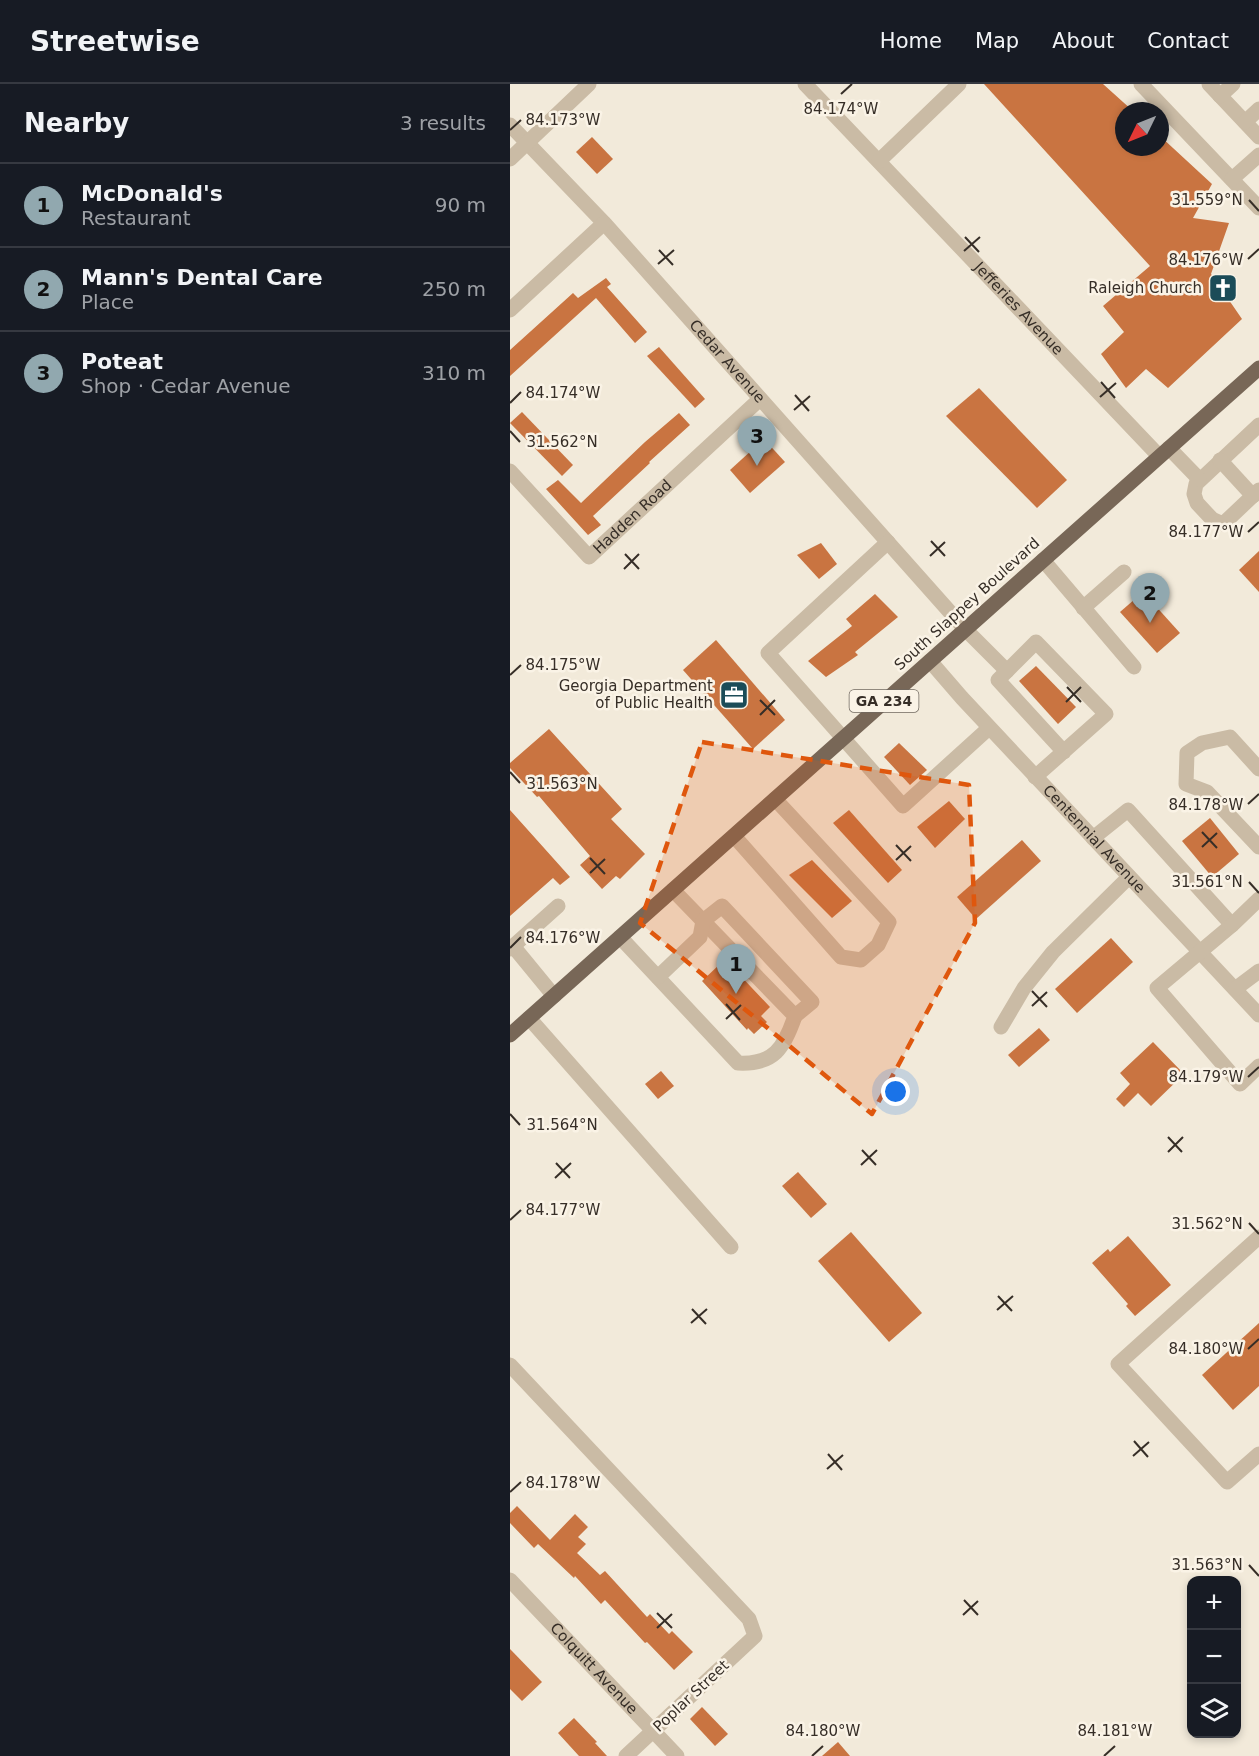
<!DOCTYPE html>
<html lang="en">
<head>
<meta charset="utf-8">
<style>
  :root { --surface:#171b24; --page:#20242c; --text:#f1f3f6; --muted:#9ea1a6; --line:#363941; --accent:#91a8af }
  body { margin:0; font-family:"DejaVu Sans",sans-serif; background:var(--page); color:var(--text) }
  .controls { position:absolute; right:18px; bottom:18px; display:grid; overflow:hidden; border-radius:12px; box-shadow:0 3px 9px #0003 }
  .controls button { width:54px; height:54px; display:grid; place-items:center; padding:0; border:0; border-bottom:2px solid var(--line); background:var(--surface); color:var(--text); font:30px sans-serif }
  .compass { position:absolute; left:605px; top:18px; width:54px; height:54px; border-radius:50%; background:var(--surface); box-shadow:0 3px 9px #0003; rotate:227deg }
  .you { position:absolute; left:386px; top:1008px; width:21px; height:21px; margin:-15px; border:4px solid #fff; border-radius:50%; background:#1a73e8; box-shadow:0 0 0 9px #1a73e833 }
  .badge { display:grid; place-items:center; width:39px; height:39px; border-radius:50%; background:var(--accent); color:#111; font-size:20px; font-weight:700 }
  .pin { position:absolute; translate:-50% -50px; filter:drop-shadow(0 2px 3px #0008) }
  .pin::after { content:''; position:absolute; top:32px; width:21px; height:18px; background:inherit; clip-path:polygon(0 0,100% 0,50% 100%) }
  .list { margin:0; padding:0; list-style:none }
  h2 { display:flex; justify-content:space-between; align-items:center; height:78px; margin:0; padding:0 24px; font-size:26px }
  h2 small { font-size:20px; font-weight:400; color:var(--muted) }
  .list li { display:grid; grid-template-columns:39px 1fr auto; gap:18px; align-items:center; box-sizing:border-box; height:84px; padding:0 24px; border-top:2px solid var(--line) }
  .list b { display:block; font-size:22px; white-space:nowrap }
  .list p { margin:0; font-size:20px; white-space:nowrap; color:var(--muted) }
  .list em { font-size:20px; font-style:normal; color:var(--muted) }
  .icon { flex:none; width:33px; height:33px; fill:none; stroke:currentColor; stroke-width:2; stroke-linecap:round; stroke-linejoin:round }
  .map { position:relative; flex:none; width:749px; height:1672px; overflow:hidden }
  header { display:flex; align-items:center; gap:36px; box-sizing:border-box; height:84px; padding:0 30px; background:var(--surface); border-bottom:2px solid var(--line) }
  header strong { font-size:28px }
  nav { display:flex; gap:33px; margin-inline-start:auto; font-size:21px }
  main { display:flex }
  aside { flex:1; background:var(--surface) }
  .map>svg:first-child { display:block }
  .building { fill:#c97441 }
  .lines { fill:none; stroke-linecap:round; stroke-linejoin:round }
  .minor { stroke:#cabba5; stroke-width:15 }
  .major { stroke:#786757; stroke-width:15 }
  .marked { fill:#df570d; fill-opacity:0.2; stroke:#df570d; stroke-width:4.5; stroke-dasharray:12 8; stroke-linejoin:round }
  .ticks { fill:none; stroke:#362e27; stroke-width:2 }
  .labels { text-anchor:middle; stroke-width:5; stroke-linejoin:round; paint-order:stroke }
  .shield { fill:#faf3e6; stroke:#716960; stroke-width:1.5 }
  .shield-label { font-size:14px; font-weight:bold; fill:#362e27 }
  .poi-label { font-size:15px; fill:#362e27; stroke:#faf3e6; text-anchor:end }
  .street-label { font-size:15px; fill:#362e27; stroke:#faf3e6 }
  .ticks-label { font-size:15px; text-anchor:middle; fill:#362e27; stroke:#faf3e6; stroke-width:5; stroke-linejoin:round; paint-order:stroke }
</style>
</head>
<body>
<header>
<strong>Streetwise</strong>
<nav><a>Home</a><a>Map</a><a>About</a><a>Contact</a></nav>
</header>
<main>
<aside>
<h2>Nearby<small>3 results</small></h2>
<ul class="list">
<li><span class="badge">1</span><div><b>McDonald's</b><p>Restaurant</p></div><em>90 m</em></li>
<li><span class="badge">2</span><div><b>Mann's Dental Care</b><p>Place</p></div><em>250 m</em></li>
<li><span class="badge">3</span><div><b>Poteat</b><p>Shop · Cedar Avenue</p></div><em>310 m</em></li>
</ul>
</aside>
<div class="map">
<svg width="749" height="1672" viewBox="0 0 749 1672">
  <rect width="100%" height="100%" fill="#f2eada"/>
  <g class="building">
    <path d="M474,0H593L623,27H614V63H650V52L702,100L683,134L719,139L701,190L732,235L658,304L636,285L616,304L591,270L614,248L593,222L640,182Z"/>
    <path d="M82,53L103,75L87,90L66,68Z"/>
    <path d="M96,194L101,200L97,203L137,248L125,259L86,214L0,292V266L63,209L68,214Z"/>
    <path d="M149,263L195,315L185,324L137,272Z"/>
    <path d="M469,304L557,396L527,424L436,332Z"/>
    <path d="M12,328L63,381L52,392L0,339Z"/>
    <path d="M169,329L180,341L139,378L140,379L83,432L91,441L78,451L36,405L48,396L71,419L135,358Z"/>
    <path d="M254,355L275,378L240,409L220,386Z"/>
    <path d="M311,459L327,480L309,495L287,471Z"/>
    <path d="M749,467V508L729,486Z"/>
    <path d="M633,508L670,549L647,569L610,528Z"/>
    <path d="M365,510L388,533L345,568L348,571L316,593L298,577L342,542L336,535Z"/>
    <path d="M206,556L275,636L243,665L173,586Z"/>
    <path d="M526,582L566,623L548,640L509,597Z"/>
    <path d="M39,645L112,725L101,735L135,770L110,795L106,792L92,805L70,781L80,772L29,712L27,713L0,684V679Z"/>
    <path d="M389,659L417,686L400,701L374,673Z"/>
    <path d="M439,717L455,735L425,764L407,743Z"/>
    <path d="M0,726L60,793L50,801L43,794L0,832Z"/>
    <path d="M339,726L392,786L378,799L323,739Z"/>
    <path d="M700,734L729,770L702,793L672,757Z"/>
    <path d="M512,756L531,777L466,835L447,813Z"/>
    <path d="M302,776L342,817L322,834L279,791Z"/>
    <path d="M601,854L623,878L567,929L545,905Z"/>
    <path d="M211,879L221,890L225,886L260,923L251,932L257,938L244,950L238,944L237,946L192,897Z"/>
    <path d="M529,944L540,956L509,983L498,971Z"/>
    <path d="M643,958L674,990L641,1022L628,1009L614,1023L606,1015L620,1000L610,989Z"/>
    <path d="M151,987L164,1002L148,1015L135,1000Z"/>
    <path d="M288,1088L317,1120L301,1134L272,1102Z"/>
    <path d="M341,1148L412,1229L379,1258L308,1177Z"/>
    <path d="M618,1152L661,1201L625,1232L616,1222L618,1220L582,1179L598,1165L600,1168Z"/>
    <path d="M749,1239V1302L723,1326L692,1291Z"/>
    <path d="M7,1422L40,1456L65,1430L78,1443L68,1453L76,1460L67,1469L90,1491L95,1487L137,1533L140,1530L159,1550L162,1547L183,1568L164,1586L137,1558L135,1559L95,1516L91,1520L65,1492L64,1494L28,1460L24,1464L0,1439V1429Z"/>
    <path d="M0,1565L32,1598L12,1617L0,1605Z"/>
    <path d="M192,1623L218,1650L205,1662L180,1635Z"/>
    <path d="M64,1634L87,1658L85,1659L97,1672H69L48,1649Z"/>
    <path d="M328,1658L340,1672H312Z"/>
  </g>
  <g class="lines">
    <g class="minor">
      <path id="s1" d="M295,0L649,372"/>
      <path d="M631,0L749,124"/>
      <path d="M699,0L749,53"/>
      <path d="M710,12L723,0"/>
      <path d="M735,38L749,25"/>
      <path id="s2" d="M0,41L96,141L455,545L497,587"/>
      <path d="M0,75L79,0"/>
      <path d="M369,77L449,0"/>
      <path d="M722,95L749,71"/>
      <path d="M0,226L94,139"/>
      <path d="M749,341L686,400L684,410L687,419L702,435L713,440L749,406"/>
      <path d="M659,364L689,395"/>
      <path d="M710,376L743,412"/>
      <path id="s3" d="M0,387L79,473L250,315"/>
      <path d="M378,458L258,569L393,722L479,644"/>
      <path d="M533,476L624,583"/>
      <path d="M573,524L614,488"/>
      <path id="s4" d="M420,577L452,614L749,931"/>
      <path d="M749,685L720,653L692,659L677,669L676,700L697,708L749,763"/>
      <path d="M525,693L596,630L526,558L488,596L554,668"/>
      <path d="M224,752L331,873L351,876L368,861L379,838L265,715"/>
      <path d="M583,754L618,726L722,841L647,904L730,1000L749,982"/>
      <path d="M722,841L749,815"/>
      <path d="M110,853L228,979C264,981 274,964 285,932L163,806"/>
      <path d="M3,862L44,912"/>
      <path d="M0,865L48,822"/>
      <path d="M148,893L190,853L193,837L212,822L302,918L285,932"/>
      <path d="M725,905L749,887"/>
      <path d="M19,934L221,1163"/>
      <path d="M491,943L514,904L543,868L619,793"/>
      <path d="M749,1153L608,1280L717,1398L749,1370"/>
      <path d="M0,1281L239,1535L245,1552L116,1672"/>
      <path id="s5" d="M0,1496L167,1672"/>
    </g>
    <path class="major" d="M0,951L749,284"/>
  </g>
  <path class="marked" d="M192,658L459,701L465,839L362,1030L130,839Z"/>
  <path class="ticks" d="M331,10L342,0M0,46L11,36M739,116L749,127M455,153L469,168M149,166L163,181M454,167L470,153M738,175L749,165M148,180L164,166M591,298L605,314M285,311L299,327M590,313L606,299M0,319L11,308M284,326L300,312M0,347L10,358M738,448L749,438M421,457L435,472M115,470L129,485M420,472L435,458M114,485L129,470M0,591L11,581M557,603L571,618M250,616L265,631M556,618L571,603M250,631L265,616M0,688L10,699M738,720L749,710M692,748L707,764M386,761L401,777M692,763L707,749M80,774L95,790M386,776L401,762M80,789L95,775M739,798L749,809M0,864L11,853M522,907L537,923M216,920L230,936M522,922L537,908M216,935L231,921M738,993L749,983M0,1030L10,1041M658,1053L672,1068M352,1066L366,1081M658,1068L673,1053M46,1079L60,1094M351,1081L367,1066M45,1094L61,1079M0,1136L11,1126M739,1139L749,1150M488,1212L502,1227M182,1225L196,1240M487,1226L503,1212M181,1239L197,1225M738,1265L749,1255M624,1357L638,1373M318,1370L332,1386M623,1372L639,1358M317,1385L333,1371M0,1408L11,1398M739,1481L749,1492M454,1516L468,1531M147,1529L162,1544M453,1531L468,1517M147,1544L162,1530M302,1672L313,1662M594,1672L605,1662"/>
  <defs>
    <g id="church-square" transform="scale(1.5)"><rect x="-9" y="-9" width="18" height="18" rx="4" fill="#1b4c58" stroke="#faf3e6"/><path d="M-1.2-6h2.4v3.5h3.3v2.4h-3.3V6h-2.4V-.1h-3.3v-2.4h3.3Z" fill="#fff"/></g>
    <g id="office-square" transform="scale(1.5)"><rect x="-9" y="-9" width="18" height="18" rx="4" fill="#1b4c58" stroke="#faf3e6"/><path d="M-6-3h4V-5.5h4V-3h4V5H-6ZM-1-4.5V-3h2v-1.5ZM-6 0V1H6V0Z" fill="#fff"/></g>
  </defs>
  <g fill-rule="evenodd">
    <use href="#church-square" x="713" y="204"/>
    <use href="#office-square" x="224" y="611"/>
  </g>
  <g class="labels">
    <rect class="shield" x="339.5" y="606" width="69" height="22" rx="4.5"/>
    <g class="shield-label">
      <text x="374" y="622">GA 234</text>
    </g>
    <g class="poi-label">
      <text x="692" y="209">Raleigh Church</text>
      <text x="203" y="607">Georgia Department<tspan x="203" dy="17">of Public Health</tspan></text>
    </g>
    <g class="street-label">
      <text dy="5" stroke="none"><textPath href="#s1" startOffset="310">Jefferies Avenue</textPath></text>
      <text dy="5" stroke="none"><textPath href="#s2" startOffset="321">Cedar Avenue</textPath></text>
      <text dy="5" stroke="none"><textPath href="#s3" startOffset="176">Hadden Road</textPath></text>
      <text transform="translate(457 520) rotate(-42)" y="5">South Slappey Boulevard</text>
      <text dy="5" stroke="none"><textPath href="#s4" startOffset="242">Centennial Avenue</textPath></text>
      <text dy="5" stroke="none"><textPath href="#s5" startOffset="122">Colquitt Avenue</textPath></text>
      <text transform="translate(181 1612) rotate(-43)" y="5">Poplar Street</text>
    </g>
  </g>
  <g class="ticks-label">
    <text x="331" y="30">84.174°W</text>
    <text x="53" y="41">84.173°W</text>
    <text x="697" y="121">31.559°N</text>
    <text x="696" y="181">84.176°W</text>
    <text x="53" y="314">84.174°W</text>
    <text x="52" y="363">31.562°N</text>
    <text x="696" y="453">84.177°W</text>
    <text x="53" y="586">84.175°W</text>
    <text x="52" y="705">31.563°N</text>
    <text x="696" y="726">84.178°W</text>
    <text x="697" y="803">31.561°N</text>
    <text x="53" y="859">84.176°W</text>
    <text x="696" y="998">84.179°W</text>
    <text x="52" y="1046">31.564°N</text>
    <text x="53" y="1131">84.177°W</text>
    <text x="697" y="1145">31.562°N</text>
    <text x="696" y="1270">84.180°W</text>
    <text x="53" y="1404">84.178°W</text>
    <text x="697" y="1486">31.563°N</text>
    <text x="313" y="1652">84.180°W</text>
    <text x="605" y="1652">84.181°W</text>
  </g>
</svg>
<div class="controls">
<button>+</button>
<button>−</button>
<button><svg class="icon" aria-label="layers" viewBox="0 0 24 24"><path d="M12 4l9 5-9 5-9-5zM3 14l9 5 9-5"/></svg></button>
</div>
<svg class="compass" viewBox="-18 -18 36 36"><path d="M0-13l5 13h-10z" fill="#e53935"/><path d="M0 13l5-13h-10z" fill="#9ea1a6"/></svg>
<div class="you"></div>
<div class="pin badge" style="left:226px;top:910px">1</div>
<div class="pin badge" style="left:640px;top:539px">2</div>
<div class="pin badge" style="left:247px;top:382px">3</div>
</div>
</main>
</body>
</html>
